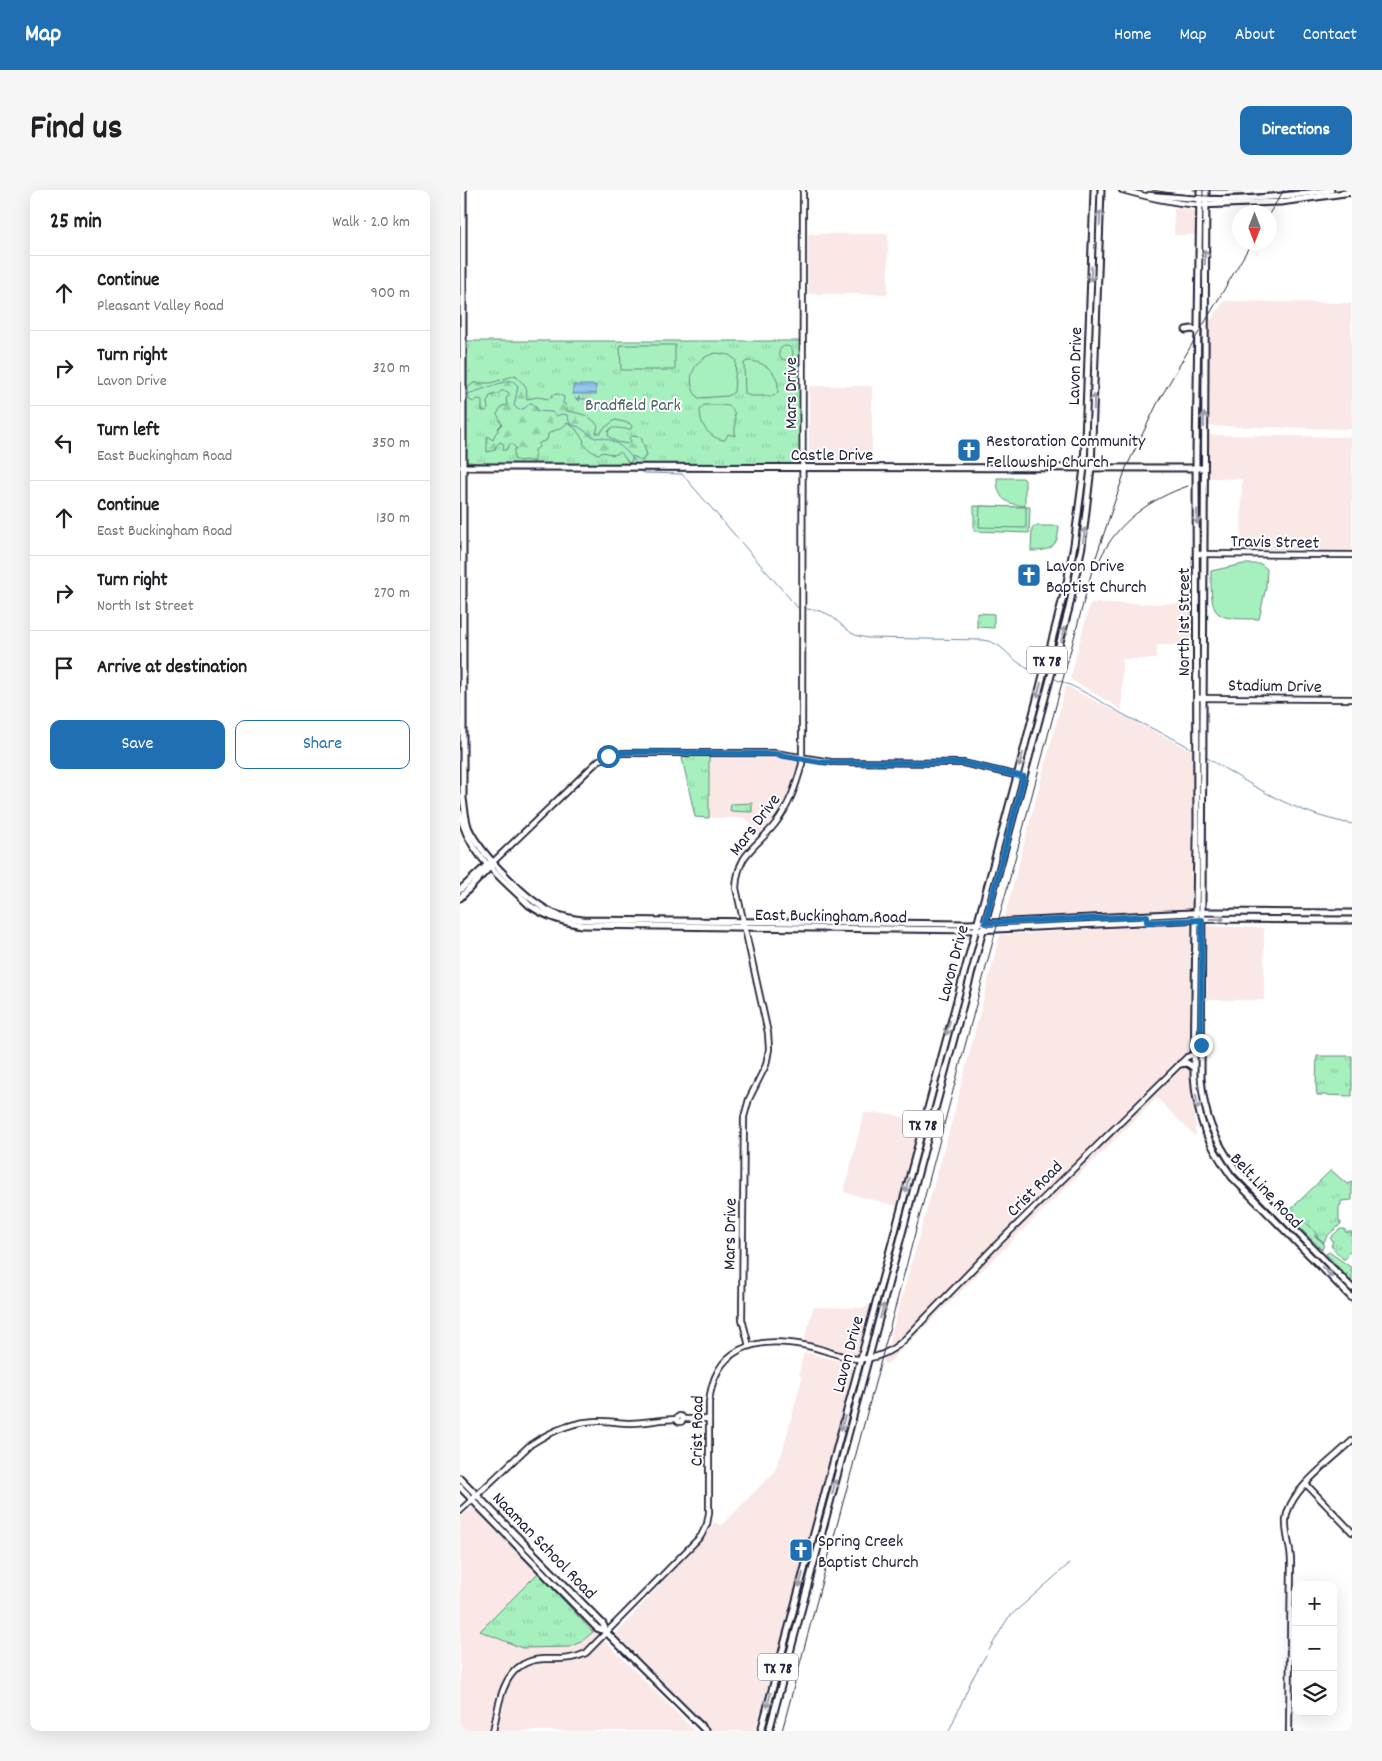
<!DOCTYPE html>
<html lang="en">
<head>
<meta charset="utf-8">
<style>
  :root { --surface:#fff; --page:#f6f6f6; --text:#202124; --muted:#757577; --line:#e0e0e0; --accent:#1f6fb2 }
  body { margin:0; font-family:Dekko,sans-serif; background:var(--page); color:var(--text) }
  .controls { position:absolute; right:15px; bottom:15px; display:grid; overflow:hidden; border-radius:10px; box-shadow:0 5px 20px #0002 }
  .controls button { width:45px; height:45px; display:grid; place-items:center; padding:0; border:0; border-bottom:1px solid var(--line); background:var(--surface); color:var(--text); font:25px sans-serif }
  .compass { position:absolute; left:772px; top:15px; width:45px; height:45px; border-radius:50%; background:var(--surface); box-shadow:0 5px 20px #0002; rotate:180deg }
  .stop { position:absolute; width:15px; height:15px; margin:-11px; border:4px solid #1f6fb2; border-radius:50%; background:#fff }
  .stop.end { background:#1f6fb2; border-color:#fff; box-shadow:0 1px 5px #0008 }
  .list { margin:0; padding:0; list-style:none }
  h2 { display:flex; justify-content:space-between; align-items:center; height:65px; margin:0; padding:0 20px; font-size:21px }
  h2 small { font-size:16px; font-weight:400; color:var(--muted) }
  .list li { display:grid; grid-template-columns:32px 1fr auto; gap:15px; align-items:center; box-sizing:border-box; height:75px; padding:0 20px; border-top:1px solid var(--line) }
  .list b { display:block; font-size:19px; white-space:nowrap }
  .list p { margin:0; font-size:16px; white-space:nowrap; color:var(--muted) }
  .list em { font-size:16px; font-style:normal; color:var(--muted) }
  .actions { display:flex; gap:10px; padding:15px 20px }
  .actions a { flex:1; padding:11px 0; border:1px solid var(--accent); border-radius:10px; text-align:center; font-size:18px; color:var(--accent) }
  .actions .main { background:var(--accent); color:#fff }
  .icon { flex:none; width:28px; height:28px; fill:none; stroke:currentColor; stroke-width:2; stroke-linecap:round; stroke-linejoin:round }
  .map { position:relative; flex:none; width:892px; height:1541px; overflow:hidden; border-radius:10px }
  header { display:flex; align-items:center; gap:30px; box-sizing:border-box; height:70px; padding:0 25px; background:var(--accent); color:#fff }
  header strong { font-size:24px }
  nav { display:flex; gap:28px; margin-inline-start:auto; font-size:18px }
  .intro { display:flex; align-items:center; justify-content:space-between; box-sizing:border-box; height:120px; padding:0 30px }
  h1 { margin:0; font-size:35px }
  .button { padding:12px 22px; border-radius:10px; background:var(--accent); color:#fff; font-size:18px; font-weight:700 }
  main { display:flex; gap:30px; padding:0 30px }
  aside { flex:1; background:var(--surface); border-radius:10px; box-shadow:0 5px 20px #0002 }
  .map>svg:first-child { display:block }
  .built { fill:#f9e8e6 }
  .grass { fill:url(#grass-tufts); stroke:#64897c }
  .forest { fill:url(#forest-firs); stroke:#64897c }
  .garden { fill:#a6f0be; stroke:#64897c }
  .water { fill:url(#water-rules); stroke:#6785a8 }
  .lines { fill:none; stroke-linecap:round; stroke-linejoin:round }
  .stream { stroke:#6785a8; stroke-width:1 }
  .tertiary-casing { stroke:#22223b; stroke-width:8 }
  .secondary-casing { stroke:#22223b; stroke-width:9 }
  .primary-casing { stroke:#22223b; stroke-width:9 }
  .tertiary { stroke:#fff; stroke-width:4.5 }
  .secondary { stroke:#fff; stroke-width:5 }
  .primary { stroke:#fff; stroke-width:5 }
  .tram { stroke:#22223b; stroke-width:1 }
  .rail { stroke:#22223b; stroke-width:1 }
  .oneway { stroke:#9c9ca7 }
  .route { stroke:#1f6fb2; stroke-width:6 }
  .labels { text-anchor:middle; stroke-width:4; stroke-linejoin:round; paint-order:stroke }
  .shield { fill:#fff; stroke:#646476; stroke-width:1 }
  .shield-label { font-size:16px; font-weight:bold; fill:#22223b }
  .street-label { font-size:18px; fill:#22223b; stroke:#fff }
  .park-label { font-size:18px; fill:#4a6062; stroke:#fff }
  .poi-label { font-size:18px; fill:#22223b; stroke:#fff; text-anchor:start }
</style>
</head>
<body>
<header>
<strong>Map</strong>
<nav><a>Home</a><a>Map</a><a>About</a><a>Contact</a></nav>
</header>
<div class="intro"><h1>Find us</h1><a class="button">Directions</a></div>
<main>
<aside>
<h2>25 min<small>Walk · 2.0 km</small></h2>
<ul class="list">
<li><svg class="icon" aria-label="ahead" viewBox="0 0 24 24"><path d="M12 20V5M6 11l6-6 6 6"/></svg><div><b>Continue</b><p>Pleasant Valley Road</p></div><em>900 m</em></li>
<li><svg class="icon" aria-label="right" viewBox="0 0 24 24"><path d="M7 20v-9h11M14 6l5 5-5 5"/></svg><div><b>Turn right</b><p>Lavon Drive</p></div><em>320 m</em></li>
<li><svg class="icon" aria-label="left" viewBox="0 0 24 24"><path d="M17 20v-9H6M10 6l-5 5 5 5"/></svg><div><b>Turn left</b><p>East Buckingham Road</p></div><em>350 m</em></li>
<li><svg class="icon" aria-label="ahead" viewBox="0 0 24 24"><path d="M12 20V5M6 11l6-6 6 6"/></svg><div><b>Continue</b><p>East Buckingham Road</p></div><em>130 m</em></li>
<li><svg class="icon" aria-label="right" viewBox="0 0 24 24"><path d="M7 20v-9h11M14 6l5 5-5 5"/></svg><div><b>Turn right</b><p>North 1st Street</p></div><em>270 m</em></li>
<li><svg class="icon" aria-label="arrive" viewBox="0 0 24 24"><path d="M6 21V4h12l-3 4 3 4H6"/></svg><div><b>Arrive at destination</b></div></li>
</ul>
<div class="actions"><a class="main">Save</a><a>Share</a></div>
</aside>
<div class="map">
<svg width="892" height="1541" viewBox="0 0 892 1541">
  <defs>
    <pattern id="grass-tufts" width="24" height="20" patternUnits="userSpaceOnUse" patternTransform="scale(1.25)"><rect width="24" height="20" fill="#a6f0be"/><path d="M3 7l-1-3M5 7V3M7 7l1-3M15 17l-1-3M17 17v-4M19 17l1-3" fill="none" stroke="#8fcea4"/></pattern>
    <pattern id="forest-firs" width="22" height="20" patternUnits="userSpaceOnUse" patternTransform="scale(1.25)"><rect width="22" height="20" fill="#a6f0be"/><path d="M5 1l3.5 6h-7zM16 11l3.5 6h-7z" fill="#8fcea4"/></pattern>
    <pattern id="water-rules" width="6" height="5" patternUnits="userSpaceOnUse" patternTransform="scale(1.25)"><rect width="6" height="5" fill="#95c7f1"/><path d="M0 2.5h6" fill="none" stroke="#80abd0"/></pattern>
  </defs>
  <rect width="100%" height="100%" fill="#fff"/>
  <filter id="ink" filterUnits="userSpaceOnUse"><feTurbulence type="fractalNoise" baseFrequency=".02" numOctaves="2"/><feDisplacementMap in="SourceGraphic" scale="10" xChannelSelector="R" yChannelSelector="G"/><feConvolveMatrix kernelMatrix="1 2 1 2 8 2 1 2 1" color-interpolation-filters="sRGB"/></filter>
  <g filter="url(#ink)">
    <g class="built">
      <path d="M714,18L731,20L735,23V45H714Z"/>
      <rect x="348" y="44" width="80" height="60"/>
      <path d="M764,111L891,113L892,239L748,236L750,131Z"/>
      <rect x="349" y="196" width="63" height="76"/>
      <path d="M749,245L892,247V361L781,359L782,289L749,288Z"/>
      <path d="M630,413L732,414L731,455H697L696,469H662V520L610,489Z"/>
      <path d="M606,496L733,561L731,721L544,729Z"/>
      <path d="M249,565H316L339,570V575L330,598L322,615L312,630L300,643L285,628H249Z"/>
      <path d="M731,734L729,861L736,947L697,908L427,1174L423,1173L490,938L540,745Z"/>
      <path d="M747,736L804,738V810H747Z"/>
      <path d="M404,923L431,924L460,932L437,1016L384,1002Z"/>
      <path d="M410,1115L397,1165L344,1152L353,1117L404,1118Z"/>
      <path d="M344,1162L394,1175L315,1474L295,1541H253L156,1444L233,1358L245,1348L254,1332L260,1335L264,1333L314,1282L322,1263L342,1188L339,1183Z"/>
      <path d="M13,1317L147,1453L235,1541H0V1328Z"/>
    </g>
    <g class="grass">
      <path d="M5,151H341V276L42,275L8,272L5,270Z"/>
      <path d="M514,316L570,317L569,343L514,341Z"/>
      <path d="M517,423L534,424V438L517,437Z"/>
      <path d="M223,565H249V628L235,627L222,568Z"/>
      <path d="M292,613V622L270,621L271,614Z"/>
      <path d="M857,866H892V906L857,905L856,895Z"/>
      <path d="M871,980L887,994L892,992V1010L881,1011V1015L879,1016V1032H881V1034L867,1046L864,1052L854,1045L864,1054L862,1060L826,1024Z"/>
      <path d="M880,1039H885V1042H892V1059L886,1065L887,1067L885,1069H883L871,1056L873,1051L870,1048Z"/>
      <path d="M869,1062L892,1078L890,1081L892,1082V1091L890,1090L892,1094L866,1068L865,1065L888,1087L886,1085L888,1083L886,1085L866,1064Z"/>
      <path d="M78,1383L133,1442L121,1452L109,1457L62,1458L20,1441Z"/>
    </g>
    <path class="forest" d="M56,185C58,190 60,190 64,194C68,198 66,204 67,209L77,207L89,209L92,205L98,204L104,207L103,213L106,215L107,221C119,223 131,225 138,236L136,243H141L143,239L155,230L169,233L172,236L171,239C164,240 159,237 151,238L148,242L149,247L157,252L168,254L171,251L169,248L171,246L181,247L187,265L182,271L173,266L171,272L169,273L160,262L154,265L143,262L140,264C132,263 128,259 123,253L124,250L122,248L115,238L107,233C101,240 95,239 88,244L87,250L79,253V257L75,260V272L65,270L60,271L54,269V261L56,258L51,253L46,260H43L44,254L40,252L36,256L35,260L27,262V246L33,250L35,244L38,241V238L42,234L37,224L42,216L47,215L46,208L49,206V203L46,201H41L38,204L30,206L27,212L28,219L26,221H22V210L18,209L13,212L8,209V197L14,193H31Z"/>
    <g class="garden">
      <path d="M160,155H215V180H161Z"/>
      <circle cx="326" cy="163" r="7"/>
      <path d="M257,163L269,165L276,170L274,202L268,206L238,208C223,190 235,166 257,163Z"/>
      <path d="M287,171C305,171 320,183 318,202L314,206H290L285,203L284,173Z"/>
      <path d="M244,215C277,215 275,213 275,246L268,244L265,250H263C248,247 240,235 240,220Z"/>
      <path d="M537,288H563L565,290V316C546,314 537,309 537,288Z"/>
      <path d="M520,316L566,317V338L519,337Z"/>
      <path d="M574,336H599C598,357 591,361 571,361L572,338Z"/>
      <path d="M783,374H801L807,379L806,397L799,429C752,429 751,428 751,381Z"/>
    </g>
    <rect class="water" x="113" y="195" width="23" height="9"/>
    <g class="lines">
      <g class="stream">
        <path d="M5,205L47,191H53L58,196L54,216L59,220L65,218L70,213H72L78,221L92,222L96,226L102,224L107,225L110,234L119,237L135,248C148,245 168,259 174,271"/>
        <path d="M115,208C115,208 116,208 117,209V210L116,209C117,208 118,209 119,208L120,207H118C118,209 120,209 120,210L119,211V209H126"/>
        <path d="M178,280L184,283L222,284L338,418"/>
        <path d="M347,419C373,421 373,430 393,444C397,446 403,447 408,448L523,450C543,453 546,465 562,475C567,479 573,481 580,483"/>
        <path d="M595,489C621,498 644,514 668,527C690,538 713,547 734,560"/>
        <path d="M744,566C795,597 833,623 892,634"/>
        <path d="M847,1034C856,1039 856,1048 864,1053"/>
        <path d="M529,1460L548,1428L609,1374"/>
        <path d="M489,1541L512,1489L526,1465"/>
      </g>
      <g class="tertiary-casing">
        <g id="tertiary">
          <path d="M662,0C688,7 711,13 739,15"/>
          <path d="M689,5L739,9"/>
          <path d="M737,364L892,365"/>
          <path d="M737,508L892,509"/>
          <path d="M33,672L139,570L162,563H315L371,572L503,573L564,587"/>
          <path d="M289,1156L282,1129L284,927L289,909L306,875L309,859L308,843L276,698C278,662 295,659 315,634C329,616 336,596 342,574L343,0"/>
          <circle cx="220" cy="1229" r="3"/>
          <path d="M223,1229H249"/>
          <path d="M846,1294L892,1342"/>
          <path d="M0,1321L70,1255C91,1241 114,1231 139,1231C150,1231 160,1233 170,1233C186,1233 201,1229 217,1229"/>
          <path d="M33,1541C40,1510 43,1470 84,1469C99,1469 112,1470 126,1463L241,1346L247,1334L249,1323V1213C254,1158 294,1146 343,1155C362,1158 381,1168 399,1169C416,1169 432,1161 444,1150L533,1058L727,867L737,863"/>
          <path d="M829,1541L831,1372C831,1357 825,1344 826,1330C828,1301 872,1270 892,1251"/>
        </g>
      </g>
      <g class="secondary-casing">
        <g id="secondary">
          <path d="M3,0V609C5,619 5,630 9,639C21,664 68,712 93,723C103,727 113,729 123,730L509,734L751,722L892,723"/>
          <path d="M742,9C785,11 829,6 871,0"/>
          <path d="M739,15L821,12L892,2"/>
          <path d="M2,277L743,278"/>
          <path d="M0,623C7,663 42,688 69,715C86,727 102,732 122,735L515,740L742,729L892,730"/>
          <path d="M0,700L29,673"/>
          <path d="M0,708L32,675"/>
          <path d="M0,1288L143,1434L147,1443L246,1541"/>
          <path d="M0,1297L137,1438L147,1442"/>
        </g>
      </g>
      <g class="primary-casing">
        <g id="primary">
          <path d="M740,0L736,264L737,648L734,885C737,929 746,951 772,987L892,1108"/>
          <path d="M746,0L741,888C744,926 754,949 776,980L892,1098"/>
          <path d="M726,140L732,139L738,141"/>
          <path d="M720,874L727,873L734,878"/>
          <path d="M301,1541L560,575L607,392L614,355L624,278L634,0"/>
          <path d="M309,1541L609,418L622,356L631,278L641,0"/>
        </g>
      </g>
      <use href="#tertiary" class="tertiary"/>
      <use href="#secondary" class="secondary"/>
      <use href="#primary" class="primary"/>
      <path class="tram" d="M692,0C738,8 787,9 833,0"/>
      <g class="rail">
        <path d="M733,0H783"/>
        <path d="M809,24L824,0"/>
        <path d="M640,369C657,332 690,309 728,296"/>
        <path d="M322,1541L634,373L666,278L698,212L792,52"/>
      </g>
    </g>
    <defs><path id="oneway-shaft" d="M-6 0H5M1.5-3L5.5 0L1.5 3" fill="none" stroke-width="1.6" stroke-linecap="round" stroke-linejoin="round" transform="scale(1.25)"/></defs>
    <g class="oneway">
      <use href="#oneway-shaft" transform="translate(640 28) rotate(-88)"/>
      <use href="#oneway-shaft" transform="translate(745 67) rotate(-89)"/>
      <use href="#oneway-shaft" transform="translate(631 84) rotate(92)"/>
      <use href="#oneway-shaft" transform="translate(634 212) rotate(-88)"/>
      <use href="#oneway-shaft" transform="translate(744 230) rotate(-90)"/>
      <use href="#oneway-shaft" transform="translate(737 327) rotate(90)"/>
      <use href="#oneway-shaft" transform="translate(624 345) rotate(-82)"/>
      <use href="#oneway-shaft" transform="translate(603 444) rotate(-76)"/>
      <use href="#oneway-shaft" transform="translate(579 500) rotate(105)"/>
      <use href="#oneway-shaft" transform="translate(561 570) rotate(105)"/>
      <use href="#oneway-shaft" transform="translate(757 729)"/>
      <use href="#oneway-shaft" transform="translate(488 838) rotate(105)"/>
      <use href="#oneway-shaft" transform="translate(737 912) rotate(80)"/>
      <use href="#oneway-shaft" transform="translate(447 995) rotate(105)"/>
      <use href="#oneway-shaft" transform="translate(867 1082) rotate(46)"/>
      <use href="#oneway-shaft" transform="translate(422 1121) rotate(-75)"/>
      <use href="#oneway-shaft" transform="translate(383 1233) rotate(105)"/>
      <use href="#oneway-shaft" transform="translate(374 1297) rotate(-75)"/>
      <use href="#oneway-shaft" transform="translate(341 1390) rotate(105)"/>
      <use href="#oneway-shaft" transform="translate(309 1510) rotate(105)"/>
    </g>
  </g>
  <g class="lines" filter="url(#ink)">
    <path class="route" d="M148,566L162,563L175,562L315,564L361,572L504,573L564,587L525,733L687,726V732L742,730L741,855"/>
  </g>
  <defs>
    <g id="church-square" transform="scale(1.25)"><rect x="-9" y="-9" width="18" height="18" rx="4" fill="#1f6fb2" stroke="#fff"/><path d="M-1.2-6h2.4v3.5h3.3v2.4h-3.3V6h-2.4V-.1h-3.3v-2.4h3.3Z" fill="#fff"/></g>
  </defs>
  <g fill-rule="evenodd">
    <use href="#church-square" x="509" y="260"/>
    <use href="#church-square" x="569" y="385"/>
    <use href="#church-square" x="341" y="1360"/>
  </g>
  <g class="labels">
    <g class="shield">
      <rect x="567" y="456.5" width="40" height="27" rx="4"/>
      <rect x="443" y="920.5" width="40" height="27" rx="4"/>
      <rect x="298" y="1463.5" width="40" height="27" rx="4"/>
    </g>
    <g class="shield-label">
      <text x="587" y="476">TX 78</text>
      <text x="463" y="940">TX 78</text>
      <text x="318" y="1483">TX 78</text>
    </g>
    <g class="street-label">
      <text transform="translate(614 176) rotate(-88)" y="6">Lavon Drive</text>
      <text transform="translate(330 203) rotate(-90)" y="6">Mars Drive</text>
      <text x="372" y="270">Castle Drive</text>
      <text transform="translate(815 351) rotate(1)" y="6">Travis Street</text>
      <text transform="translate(723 432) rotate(-90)" y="6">North 1st Street</text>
      <text transform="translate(815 495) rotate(1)" y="6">Stadium Drive</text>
      <text transform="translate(294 634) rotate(-53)" y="6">Mars Drive</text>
      <text transform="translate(371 725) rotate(1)" y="6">East Buckingham Road</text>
      <text transform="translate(492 773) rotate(-75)" y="6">Lavon Drive</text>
      <text transform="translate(574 998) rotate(-45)" y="6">Crist Road</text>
      <text transform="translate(807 1000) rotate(47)" y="6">Belt Line Road</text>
      <text transform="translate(269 1044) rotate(-89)" y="6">Mars Drive</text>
      <text transform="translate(387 1164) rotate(-75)" y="6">Lavon Drive</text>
      <text transform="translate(236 1241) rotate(-89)" y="6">Crist Road</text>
      <text transform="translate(85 1355) rotate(46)" y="6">Naaman School Road</text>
    </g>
    <g class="park-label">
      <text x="173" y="220">Bradfield Park</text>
    </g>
    <g class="poi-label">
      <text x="526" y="256">Restoration Community<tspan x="526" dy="21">Fellowship Church</tspan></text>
      <text x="586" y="381">Lavon Drive<tspan x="586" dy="21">Baptist Church</tspan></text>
      <text x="358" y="1356">Spring Creek<tspan x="358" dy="21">Baptist Church</tspan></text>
    </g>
  </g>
</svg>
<div class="controls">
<button>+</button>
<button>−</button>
<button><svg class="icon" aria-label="layers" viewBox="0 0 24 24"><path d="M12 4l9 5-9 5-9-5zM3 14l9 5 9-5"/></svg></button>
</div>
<svg class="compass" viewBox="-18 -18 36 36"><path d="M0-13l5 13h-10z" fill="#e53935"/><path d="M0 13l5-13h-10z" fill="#757577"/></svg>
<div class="stop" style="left:148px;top:566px"></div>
<div class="stop end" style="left:741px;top:855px"></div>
</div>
</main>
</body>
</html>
